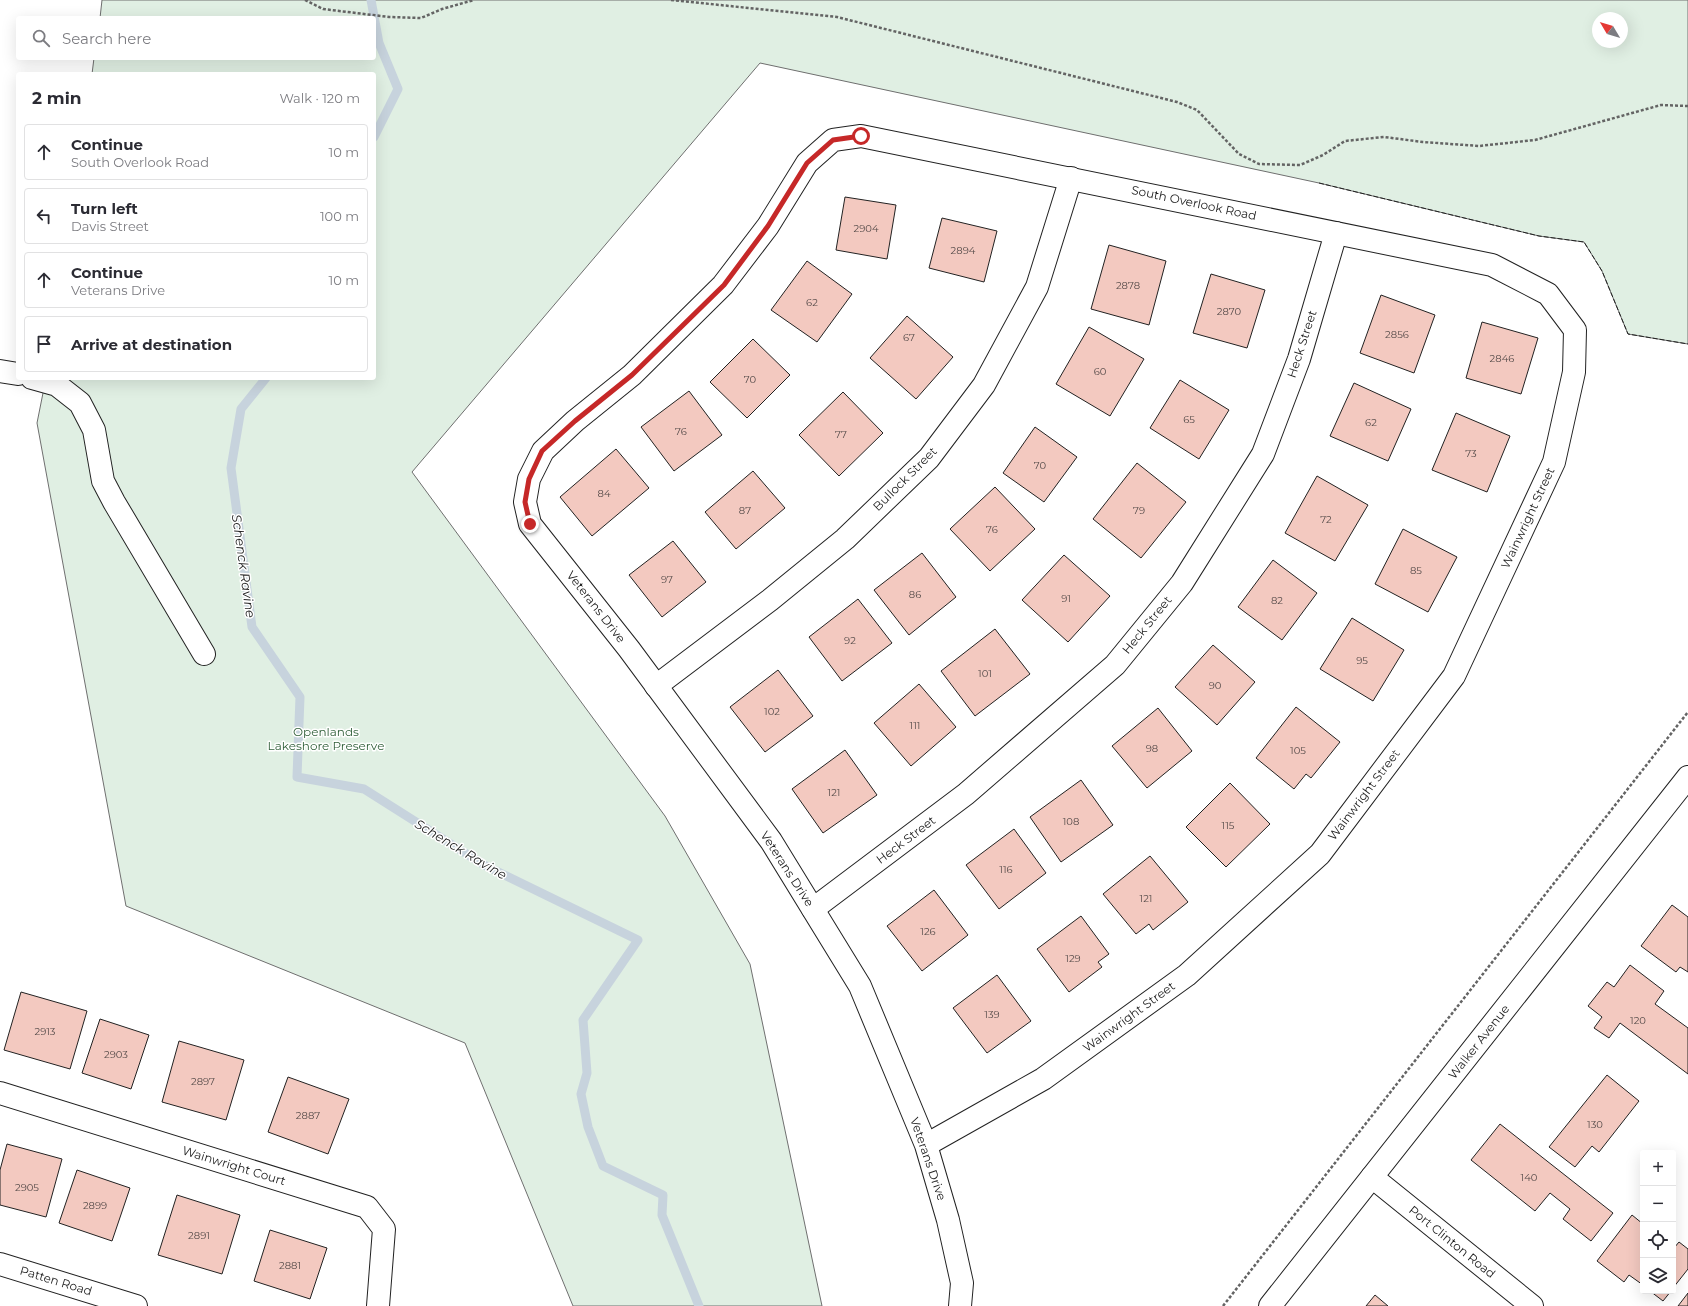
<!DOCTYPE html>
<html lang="en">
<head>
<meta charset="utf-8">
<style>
  :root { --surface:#fff; --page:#f7f7f7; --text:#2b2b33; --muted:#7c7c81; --line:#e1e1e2 }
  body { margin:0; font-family:Montserrat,sans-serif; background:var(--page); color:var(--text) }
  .controls { position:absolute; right:12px; bottom:12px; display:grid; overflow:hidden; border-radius:4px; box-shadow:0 4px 16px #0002 }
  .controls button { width:36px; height:36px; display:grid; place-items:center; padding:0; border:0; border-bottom:1px solid var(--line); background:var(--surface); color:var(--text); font:20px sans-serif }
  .compass { position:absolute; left:1592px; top:12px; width:36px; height:36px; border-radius:50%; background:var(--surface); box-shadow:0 4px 16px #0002; rotate:308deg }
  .stop { position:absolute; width:12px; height:12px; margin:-9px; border:3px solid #c62828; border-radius:50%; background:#fff }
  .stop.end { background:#c62828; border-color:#fff; box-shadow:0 1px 4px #0008 }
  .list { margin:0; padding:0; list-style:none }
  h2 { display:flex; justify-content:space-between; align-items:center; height:52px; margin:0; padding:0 16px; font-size:17px }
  h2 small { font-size:13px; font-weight:400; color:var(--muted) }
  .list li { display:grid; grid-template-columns:26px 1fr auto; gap:12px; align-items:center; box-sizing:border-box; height:56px; margin:0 8px 8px; padding:0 8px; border:1px solid var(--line); border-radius:4px }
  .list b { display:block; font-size:15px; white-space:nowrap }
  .list p { margin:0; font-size:13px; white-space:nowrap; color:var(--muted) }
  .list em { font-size:13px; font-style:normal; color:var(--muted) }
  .icon { flex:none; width:22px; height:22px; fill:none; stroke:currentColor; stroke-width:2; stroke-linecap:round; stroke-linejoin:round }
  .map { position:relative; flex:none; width:1688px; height:1306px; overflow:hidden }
  .search { position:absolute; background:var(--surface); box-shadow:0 4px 16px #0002; left:16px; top:16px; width:360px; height:44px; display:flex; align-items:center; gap:10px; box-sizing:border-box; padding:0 14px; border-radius:4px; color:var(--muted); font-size:15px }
  .panel { position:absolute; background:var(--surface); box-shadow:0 4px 16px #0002; left:16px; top:72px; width:360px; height:308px; border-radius:4px }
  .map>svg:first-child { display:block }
  .green { fill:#e0efe3; stroke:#6f6f6f; fill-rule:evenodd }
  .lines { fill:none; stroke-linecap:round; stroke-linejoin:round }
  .stream { stroke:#c7d3dd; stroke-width:9 }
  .building { fill:#f3c9c0; stroke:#222 }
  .minor-casing { stroke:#222; stroke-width:24 }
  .major-casing { stroke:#222; stroke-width:24 }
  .path { stroke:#646464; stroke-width:2.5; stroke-dasharray:3 2; stroke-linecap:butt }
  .minor { stroke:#fff; stroke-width:22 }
  .major { stroke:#fff; stroke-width:22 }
  .fence { stroke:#222; stroke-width:1; stroke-dasharray:5 2; stroke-linecap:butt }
  .route { stroke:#c62828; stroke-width:5 }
  .labels { text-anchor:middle; stroke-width:3; stroke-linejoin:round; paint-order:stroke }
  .number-label { font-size:10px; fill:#564c4a }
  .street-label { font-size:12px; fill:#222; stroke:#fff }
  .park-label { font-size:12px; fill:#2f5e38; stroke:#fff }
  .water-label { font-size:13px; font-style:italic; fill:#222; stroke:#fff }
</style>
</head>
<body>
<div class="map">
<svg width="1688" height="1306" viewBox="0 0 1688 1306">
  <rect width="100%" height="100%" fill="#fff"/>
  <path class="green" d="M102,0H1688V344L1628,334L1602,271L1584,242L1539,236L1319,183L760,63L412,472L665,816L750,964L822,1306H573L465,1043L126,906L37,423L46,378H374V74H92L94,58H374V18H100ZM1598,18H1622V42H1598Z"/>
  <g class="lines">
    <g class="stream">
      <path d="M371,0L379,43L398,89L374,137"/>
      <path d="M266,378L241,409L231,468L252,627L300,697L297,777L364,789L484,865L638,940L583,1020L587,1073L581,1094L588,1127L603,1166L663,1195L662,1215L699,1306"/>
    </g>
  </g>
  <g class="building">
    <path d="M845,197L896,205L887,259L836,250Z"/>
    <path d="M942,218L997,231L984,282L929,268Z"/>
    <path d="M1109,245L1166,261L1149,325L1091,309Z"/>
    <path d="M807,261L852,294L817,342L771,310Z"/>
    <path d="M1211,274L1265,290L1247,348L1193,333Z"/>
    <path d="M1381,295L1435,315L1414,373L1360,353Z"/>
    <path d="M907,316L953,357L916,399L870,358Z"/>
    <path d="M1482,322L1538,338L1521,394L1466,378Z"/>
    <path d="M1089,327L1144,359L1110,416L1056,384Z"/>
    <path d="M753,339L790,375L747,418L710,382Z"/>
    <path d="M1180,380L1229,410L1199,459L1150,428Z"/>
    <path d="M1354,383L1411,409L1388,461L1330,436Z"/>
    <path d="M689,391L722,435L674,471L641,427Z"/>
    <path d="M843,392L883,433L839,476L799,435Z"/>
    <path d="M1456,413L1510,436L1487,492L1432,470Z"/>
    <path d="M1035,427L1077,457L1044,502L1003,473Z"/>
    <path d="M616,449L649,488L592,536L560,497Z"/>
    <path d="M1137,463L1186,502L1141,558L1093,519Z"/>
    <path d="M753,471L785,508L736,549L705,512Z"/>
    <path d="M1317,476L1368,505L1335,561L1285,533Z"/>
    <path d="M995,487L1035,529L990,571L950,529Z"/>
    <path d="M1403,529L1457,557L1428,612L1375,584Z"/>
    <path d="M673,541L706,582L662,617L629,575Z"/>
    <path d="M922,553L956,597L909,635L874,590Z"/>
    <path d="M1064,555L1110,596L1068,642L1022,600Z"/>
    <path d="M1273,560L1317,593L1282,640L1238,607Z"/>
    <path d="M858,599L892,643L842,681L809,637Z"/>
    <path d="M1352,618L1404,650L1373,701L1320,669Z"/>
    <path d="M995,629L1030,674L975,716L941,671Z"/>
    <path d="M1213,645L1255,682L1217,725L1175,687Z"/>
    <path d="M778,670L813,716L765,752L730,707Z"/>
    <path d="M919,684L956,727L911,766L874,723Z"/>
    <path d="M1296,707L1340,742L1311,778L1306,774L1294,789L1256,758Z"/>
    <path d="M1158,708L1192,751L1147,788L1112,746Z"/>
    <path d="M845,750L877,795L823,833L792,789Z"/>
    <path d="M1081,780L1113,825L1061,862L1030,817Z"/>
    <path d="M1230,783L1270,824L1226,867L1186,827Z"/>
    <path d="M1014,829L1046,873L999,909L966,865Z"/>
    <path d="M1150,856L1188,902L1153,930L1149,924L1136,934L1103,894Z"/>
    <path d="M934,890L968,935L922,971L887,926Z"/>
    <path d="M1672,905L1688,917V972L1680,967L1676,972L1641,946Z"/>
    <path d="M1081,916L1109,954L1098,962L1102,967L1069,992L1037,949Z"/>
    <path d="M1630,965L1664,991L1655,1004L1688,1028V1074L1620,1023L1609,1038L1594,1028L1602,1017L1588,1006L1607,982L1614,987Z"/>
    <path d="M997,975L1031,1021L987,1053L953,1008Z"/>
    <path d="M21,992L87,1011L70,1069L4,1050Z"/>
    <path d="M100,1019L149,1035L131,1089L82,1073Z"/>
    <path d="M179,1041L244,1060L226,1120L162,1102Z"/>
    <path d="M1607,1075L1639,1101L1599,1152L1592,1146L1575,1167L1549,1147Z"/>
    <path d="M288,1077L349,1099L328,1154L268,1132Z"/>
    <path d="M1500,1124L1613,1213L1591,1241L1563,1219L1570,1209L1550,1193L1535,1211L1471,1160Z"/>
    <path d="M7,1144L62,1159L46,1217L0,1205V1170Z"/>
    <path d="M77,1170L130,1188L112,1241L59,1223Z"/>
    <path d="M177,1195L240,1215L222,1274L158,1255Z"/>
    <path d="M1632,1215L1643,1224V1285L1629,1275L1624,1282L1597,1261Z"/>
    <path d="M270,1230L327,1248L310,1299L254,1281Z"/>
    <path d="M1679,1242L1688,1249V1269L1673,1288V1247L1674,1248Z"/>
    <path d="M1650,1291H1671L1663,1301Z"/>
    <path d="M1688,1293V1306H1678Z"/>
    <path d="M1375,1295L1388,1306H1366Z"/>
  </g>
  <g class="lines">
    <g class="minor-casing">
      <g id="minor">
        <path d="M0,371L18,374"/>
        <path d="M32,378L57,385L80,403L94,430L103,481L114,502L204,654"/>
        <path d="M656,686L770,600L845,539L929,458L984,385L1037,287L1071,178"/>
        <path d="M813,909L966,794L1115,665L1182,583L1263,454L1299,359L1336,233"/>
        <path d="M0,1093L367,1207L384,1229L378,1306"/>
        <path d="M926,1145L1043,1079L1187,975L1320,854L1454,676L1554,462L1574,372L1575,330L1548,294L1492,265L861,136L833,140L807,163L768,226L723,285L632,375L575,421L543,451L529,479L525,502L530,524L629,649L771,841L860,986L926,1145L948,1220L962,1283L960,1306"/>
        <path d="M1372,1177L1532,1306"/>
        <path d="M0,1264L136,1306"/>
      </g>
    </g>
    <g class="major-casing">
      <path id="major" d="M1270,1306L1688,777"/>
    </g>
    <g class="path">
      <path d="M305,0L323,9L389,17L421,18L442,9L474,0"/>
      <path d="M671,0L837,17L1177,102L1197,110L1239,154L1259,164L1300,165L1323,155L1345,141L1384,137L1423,142L1479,146L1535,140L1661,105L1688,106"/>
      <path d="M1223,1306L1688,712"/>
    </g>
    <use href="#minor" class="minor"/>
    <use href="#major" class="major"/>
    <path class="fence" d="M1319,183L1539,236L1584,242L1602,271L1628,334L1688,344"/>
  </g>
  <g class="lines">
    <path class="route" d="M530,524L525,502L529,479L542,451L575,421L632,375L724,285L768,226L807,163L833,140L861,136"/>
  </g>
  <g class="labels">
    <g class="number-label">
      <text x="866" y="232">2904</text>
      <text x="963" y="254">2894</text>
      <text x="1128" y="289">2878</text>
      <text x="812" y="306">62</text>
      <text x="1229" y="315">2870</text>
      <text x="1397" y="338">2856</text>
      <text x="909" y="341">67</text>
      <text x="1502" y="362">2846</text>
      <text x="1100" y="375">60</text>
      <text x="750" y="383">70</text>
      <text x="1189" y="423">65</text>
      <text x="1371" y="426">62</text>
      <text x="681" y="435">76</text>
      <text x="841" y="438">77</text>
      <text x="1471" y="457">73</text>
      <text x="1040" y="469">70</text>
      <text x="604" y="497">84</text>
      <text x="745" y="514">87</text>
      <text x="1139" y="514">79</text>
      <text x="1326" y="523">72</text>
      <text x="992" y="533">76</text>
      <text x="1416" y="574">85</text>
      <text x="667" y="583">97</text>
      <text x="915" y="598">86</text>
      <text x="1066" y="602">91</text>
      <text x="1277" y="604">82</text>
      <text x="850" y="644">92</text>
      <text x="1362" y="664">95</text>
      <text x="985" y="677">101</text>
      <text x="1215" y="689">90</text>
      <text x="772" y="715">102</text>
      <text x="915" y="729">111</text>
      <text x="1152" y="752">98</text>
      <text x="1298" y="754">105</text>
      <text x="834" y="796">121</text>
      <text x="1071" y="825">108</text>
      <text x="1228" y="829">115</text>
      <text x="1006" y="873">116</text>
      <text x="1146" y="902">121</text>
      <text x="928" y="935">126</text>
      <text x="1073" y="962">129</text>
      <text x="992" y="1018">139</text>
      <text x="1638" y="1024">120</text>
      <text x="45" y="1035">2913</text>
      <text x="116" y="1058">2903</text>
      <text x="203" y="1085">2897</text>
      <text x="308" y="1119">2887</text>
      <text x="1595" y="1128">130</text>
      <text x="1529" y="1181">140</text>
      <text x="27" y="1191">2905</text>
      <text x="95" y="1209">2899</text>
      <text x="199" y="1239">2891</text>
      <text x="290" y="1269">2881</text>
    </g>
    <g class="street-label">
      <text transform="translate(1194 203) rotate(12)" y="4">South Overlook Road</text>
      <text transform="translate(1302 344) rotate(-72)" y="4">Heck Street</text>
      <text transform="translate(905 479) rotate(-45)" y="4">Bullock Street</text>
      <text transform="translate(1528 518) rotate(-65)" y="4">Wainwright Street</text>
      <text transform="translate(596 607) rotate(52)" y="4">Veterans Drive</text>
      <text transform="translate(1147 625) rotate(-51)" y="4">Heck Street</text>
      <text transform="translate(1364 795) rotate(-53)" y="4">Wainwright Street</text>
      <text transform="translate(906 840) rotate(-37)" y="4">Heck Street</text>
      <text transform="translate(787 869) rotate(57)" y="4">Veterans Drive</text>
      <text transform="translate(1129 1017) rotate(-36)" y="4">Wainwright Street</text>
      <text transform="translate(1479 1042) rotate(-52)" y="4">Walker Avenue</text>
      <text transform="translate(928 1159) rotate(71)" y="4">Veterans Drive</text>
      <text transform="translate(234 1166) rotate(17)" y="4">Wainwright Court</text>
      <text transform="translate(1452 1242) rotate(39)" y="4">Port Clinton Road</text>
      <text transform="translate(56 1281) rotate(17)" y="4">Patten Road</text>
    </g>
    <g class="park-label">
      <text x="326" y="736">Openlands<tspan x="326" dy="14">Lakeshore Preserve</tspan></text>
    </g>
    <g class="water-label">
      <text transform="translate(244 566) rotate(82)" y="5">Schenck Ravine</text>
      <text transform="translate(461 849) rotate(31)" y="5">Schenck Ravine</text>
    </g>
  </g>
</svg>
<div class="controls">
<button>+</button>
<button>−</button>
<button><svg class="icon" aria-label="locate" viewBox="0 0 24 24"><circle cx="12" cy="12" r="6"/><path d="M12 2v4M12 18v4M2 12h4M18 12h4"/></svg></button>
<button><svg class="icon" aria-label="layers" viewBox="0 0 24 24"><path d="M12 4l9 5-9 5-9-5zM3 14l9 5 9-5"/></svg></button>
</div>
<svg class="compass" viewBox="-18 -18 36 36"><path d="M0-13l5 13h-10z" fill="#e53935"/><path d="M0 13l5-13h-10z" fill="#7c7c81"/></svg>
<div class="stop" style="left:861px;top:136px"></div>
<div class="stop end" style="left:530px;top:524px"></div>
<div class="search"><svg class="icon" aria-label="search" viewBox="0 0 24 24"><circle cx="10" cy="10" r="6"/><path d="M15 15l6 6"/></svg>Search here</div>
<section class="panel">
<h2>2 min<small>Walk · 120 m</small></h2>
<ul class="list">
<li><svg class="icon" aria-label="ahead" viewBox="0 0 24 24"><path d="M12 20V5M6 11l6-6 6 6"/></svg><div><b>Continue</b><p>South Overlook Road</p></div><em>10 m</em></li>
<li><svg class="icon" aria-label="left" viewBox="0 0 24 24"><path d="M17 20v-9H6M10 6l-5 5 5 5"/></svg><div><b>Turn left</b><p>Davis Street</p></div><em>100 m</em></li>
<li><svg class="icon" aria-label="ahead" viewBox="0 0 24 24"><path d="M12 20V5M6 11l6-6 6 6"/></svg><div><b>Continue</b><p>Veterans Drive</p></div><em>10 m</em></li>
<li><svg class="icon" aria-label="arrive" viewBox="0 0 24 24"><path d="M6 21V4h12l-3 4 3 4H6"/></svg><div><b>Arrive at destination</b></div></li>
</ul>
</section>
</div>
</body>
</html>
